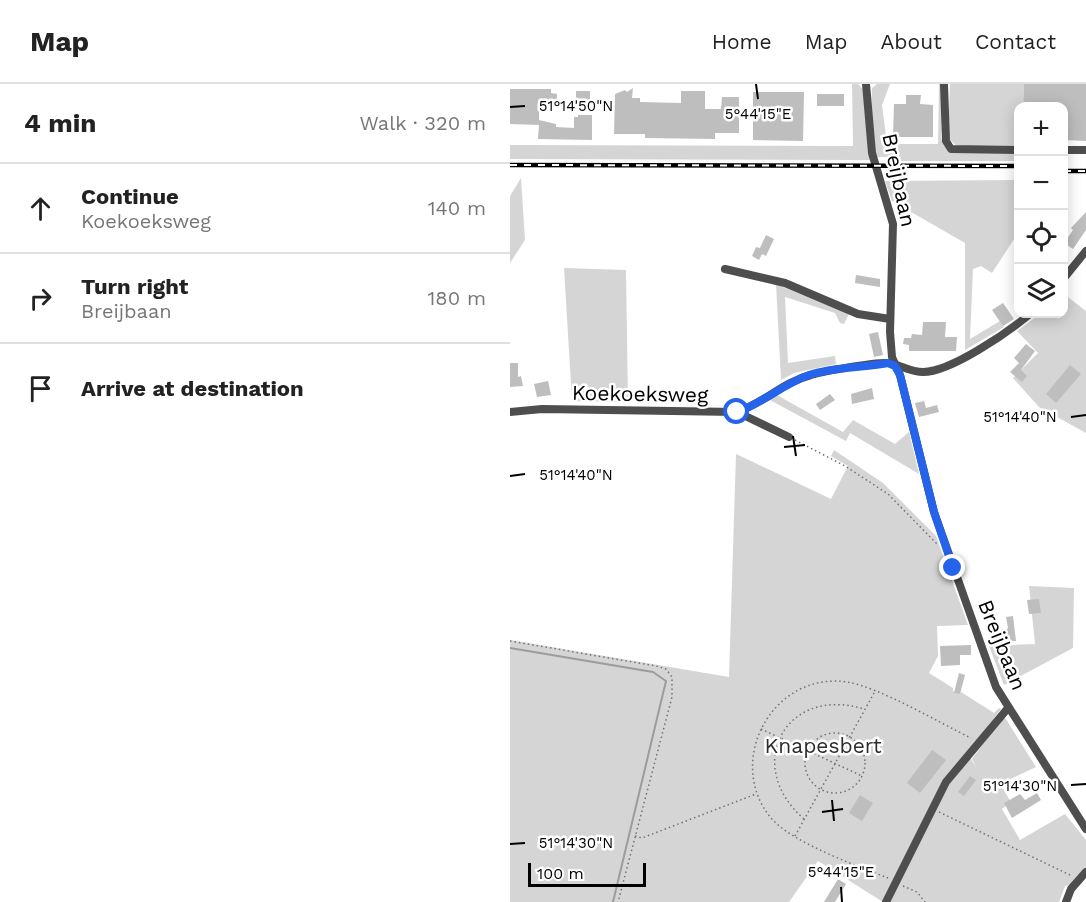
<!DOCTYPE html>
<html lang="en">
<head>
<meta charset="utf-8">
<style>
  :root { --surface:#fff; --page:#f6f6f6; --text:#222; --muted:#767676; --line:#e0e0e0 }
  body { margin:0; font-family:"Work Sans",sans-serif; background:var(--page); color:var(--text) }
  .controls { position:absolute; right:18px; top:18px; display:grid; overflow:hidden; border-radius:12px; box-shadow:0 3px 15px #0003 }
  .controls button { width:54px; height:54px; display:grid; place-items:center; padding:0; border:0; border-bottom:2px solid var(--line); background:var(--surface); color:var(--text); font:30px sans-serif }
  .scale { position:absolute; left:18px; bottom:15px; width:118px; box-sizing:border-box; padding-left:6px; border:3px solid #000; border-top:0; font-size:16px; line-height:21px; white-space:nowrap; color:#000; -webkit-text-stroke:4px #fff; paint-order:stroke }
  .stop { position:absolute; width:18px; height:18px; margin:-14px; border:4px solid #2563eb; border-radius:50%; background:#fff }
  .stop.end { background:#2563eb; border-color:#fff; box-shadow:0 2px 6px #0008 }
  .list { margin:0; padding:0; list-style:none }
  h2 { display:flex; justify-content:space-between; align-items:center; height:78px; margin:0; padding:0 24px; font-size:26px }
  h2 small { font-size:20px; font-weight:400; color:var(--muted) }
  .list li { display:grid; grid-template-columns:39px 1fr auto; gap:18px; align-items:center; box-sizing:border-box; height:90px; padding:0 24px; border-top:2px solid var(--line) }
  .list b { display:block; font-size:22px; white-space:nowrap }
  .list p { margin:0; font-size:20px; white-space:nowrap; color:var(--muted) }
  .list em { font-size:20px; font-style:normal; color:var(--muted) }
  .icon { flex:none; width:33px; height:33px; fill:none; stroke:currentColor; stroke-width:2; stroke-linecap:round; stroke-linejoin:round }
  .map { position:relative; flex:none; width:576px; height:818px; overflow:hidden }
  header { display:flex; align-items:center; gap:36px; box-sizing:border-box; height:84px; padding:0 30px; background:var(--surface); border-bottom:2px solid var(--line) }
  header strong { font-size:28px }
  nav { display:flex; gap:33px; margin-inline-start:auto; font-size:21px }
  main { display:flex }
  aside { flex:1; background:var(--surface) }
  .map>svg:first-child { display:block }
  .green { fill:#d5d5d5 }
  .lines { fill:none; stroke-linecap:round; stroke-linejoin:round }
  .stream { stroke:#9c9c9c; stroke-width:2 }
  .building { fill:#bebebe }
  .path { stroke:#707070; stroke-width:1.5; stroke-dasharray:1.5 3; stroke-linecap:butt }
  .minor { stroke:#4e4e4e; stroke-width:8 }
  .rail-casing { stroke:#000; stroke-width:4.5 }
  .rail { stroke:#fff; stroke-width:2; stroke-dasharray:7; stroke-linecap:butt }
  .route { stroke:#2563eb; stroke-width:8 }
  .ticks { fill:none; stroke:#000; stroke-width:2 }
  .labels { text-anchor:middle; stroke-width:5; stroke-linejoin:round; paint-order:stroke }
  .street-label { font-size:21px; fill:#000; stroke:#fff }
  .park-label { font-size:21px; fill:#2c2c2c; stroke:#fff }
  .ticks-label { font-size:15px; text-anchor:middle; fill:#000; stroke:#fff; stroke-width:5; stroke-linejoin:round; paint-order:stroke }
</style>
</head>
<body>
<header>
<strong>Map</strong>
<nav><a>Home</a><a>Map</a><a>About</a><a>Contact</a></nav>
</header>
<main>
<aside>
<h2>4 min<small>Walk · 320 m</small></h2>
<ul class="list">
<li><svg class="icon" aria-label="ahead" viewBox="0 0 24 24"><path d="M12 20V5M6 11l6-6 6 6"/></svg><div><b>Continue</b><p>Koekoeksweg</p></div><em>140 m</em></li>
<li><svg class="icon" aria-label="right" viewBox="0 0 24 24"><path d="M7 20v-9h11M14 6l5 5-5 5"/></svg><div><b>Turn right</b><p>Breijbaan</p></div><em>180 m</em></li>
<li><svg class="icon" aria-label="arrive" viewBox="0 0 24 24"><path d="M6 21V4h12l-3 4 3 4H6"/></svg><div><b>Arrive at destination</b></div></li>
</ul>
</aside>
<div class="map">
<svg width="576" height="818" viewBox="0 0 576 818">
  <rect width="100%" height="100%" fill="#fff"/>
  <g class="green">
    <path d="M342,0H348L353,5L360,76L0,75V61L343,62Z"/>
    <path d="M367,0H380L372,21L377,60H428L429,0H432L431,54L436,64L508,68V77H391L387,73H366L361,26L362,4Z"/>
    <path d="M440,0H514L513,22H508V63L447,62L438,54Z"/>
    <path d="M11,94L15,156L0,179V112Z"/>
    <path d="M508,96V149L482,189L471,182L463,185L460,255L490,237L494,243L455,266V159L382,117L375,97Z"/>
    <path d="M54,184L116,186L118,318L62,317Z"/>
    <path d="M266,200L339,230L334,240L330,239L325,229L275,213L278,279L325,272L326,280L284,289L271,296Z"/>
    <path d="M554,210L576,227V349L529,323L503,294L528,269L507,247L530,230H554Z"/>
    <path d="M265,310L333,348L343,336L385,360L399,348L409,390L340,349L336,357L258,315Z"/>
    <path d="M324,366L373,399L426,452L458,541L427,542L428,572L419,589L443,604V607L449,610L451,608L484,629L489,624L491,625L457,669L467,684L462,675L494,632L526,683L490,700L501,718L492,725L510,756L555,730L576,756V794L569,799L555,802L549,818H373L308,777L279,818H0V556L219,593L226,370L321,415L338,382L321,372Z"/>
    <path d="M519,502L564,504L563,564L494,601L479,562L525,560Z"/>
  </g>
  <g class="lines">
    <path class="stream" d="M0,564L143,588L156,597L103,818"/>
  </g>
  <g class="building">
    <path d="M514,0H576V57L554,56V22H513Z"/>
    <path d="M123,4L122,14H130V18L171,19V7H195V25H211L212,13H229V49H205V55L135,54V50H104L105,10L115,6L117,8Z"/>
    <path d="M0,5H41V9L47,10V20L29,19V36L46,40V43L64,44V33H68V31H82V56L28,55L29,41L0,40Z"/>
    <path d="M66,7H80V18L66,17Z"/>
    <path d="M243,8H294L293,57L243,56Z"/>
    <rect x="307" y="10" width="27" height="12"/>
    <path d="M396,11H411L410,20L423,21V53H383L384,20H396Z"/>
    <path d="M576,128V146L563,165L554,159L563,146L561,144Z"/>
    <path d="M256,151L264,155L256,172L252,170L249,176L242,172L246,163L250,164Z"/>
    <path d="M346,191L370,195V203L345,199Z"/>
    <path d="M493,219L504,235L493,242L482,226Z"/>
    <path d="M413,238H436L435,253H447L446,267H399V261L393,260L394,254H401L402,250L412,251Z"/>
    <path d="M368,248L373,271L364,273L359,250Z"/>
    <path d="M516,260L525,267L511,286L517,292L512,298L500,288L509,279L504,274Z"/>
    <path d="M0,279H8V293L11,292L13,302L0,303Z"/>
    <path d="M560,281L571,290L546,319L536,310Z"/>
    <path d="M38,297L41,311L27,313L24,300Z"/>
    <path d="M362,304L364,315L342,320L341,310Z"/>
    <path d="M320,310L325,316L310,326L306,320Z"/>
    <path d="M414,317L416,324L427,321L429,328L409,333L405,319Z"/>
    <path d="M529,515L531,529L519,530L517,516Z"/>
    <path d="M503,532L506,557L494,558L493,550L498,544L496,533Z"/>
    <path d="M461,561V571H450V581L431,582L430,562Z"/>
    <path d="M449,589L455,591L450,610L444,609Z"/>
    <path d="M422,666L436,676L410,709L397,699Z"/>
    <path d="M460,692L466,696L454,712L448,708Z"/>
    <path d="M527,709L531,716L502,734L494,719L510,710L515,716Z"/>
    <path d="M350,711L363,719L352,737L339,729Z"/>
    <path d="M328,795L336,800L325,818H314Z"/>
  </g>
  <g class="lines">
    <g class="path">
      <path d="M285,356L335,382L378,410L427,460"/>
      <path d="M0,557L146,582L156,585L162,593V613L108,818"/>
      <path d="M251,645L352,692"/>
      <circle cx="325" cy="679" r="30"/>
      <path d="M429,728L562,792"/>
      <path d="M294,735C232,681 276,601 354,625"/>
      <path d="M125,752L132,754L246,710"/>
      <path d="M285,752L364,609"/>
      <path d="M378,794C347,782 281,758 261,734C214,677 263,587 337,598C369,603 430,639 461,654"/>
      <path d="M393,802L407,808L415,818"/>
    </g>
    <g class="minor">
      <path d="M356,0L362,69L383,140L380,248L382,273L390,291L424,428L486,603L576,745"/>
      <path d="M434,0L436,57L441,65L508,66"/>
      <path d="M554,66H576"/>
      <path d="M215,185L275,199L348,230L380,235"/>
      <path d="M554,194L576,167"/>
      <path d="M0,328L32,325L227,328C254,319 273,298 301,291C314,287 365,278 378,279C389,280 400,288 413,288C441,288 498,248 520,230"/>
      <path d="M227,328L279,353"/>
      <path d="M376,818L436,698L498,624"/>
      <path d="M556,818L561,805L576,788"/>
    </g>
    <g class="rail-casing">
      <g id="rail">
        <path d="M0,81L508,82"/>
        <path d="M554,87H576"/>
      </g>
    </g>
    <use href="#rail" class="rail"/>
  </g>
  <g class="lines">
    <path class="route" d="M227,328C253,319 273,300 299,291C324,283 352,284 378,279L385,282L390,291L424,428L443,484"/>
  </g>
  <path class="ticks" d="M246,0L248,15M0,23L15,22M561,333L576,331M283,352L286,372M274,363L295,361M0,392L15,390M561,701L576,700M322,716L324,737M312,728L333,725M0,760L15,759M331,803L332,818"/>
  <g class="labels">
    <g class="street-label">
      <text transform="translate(389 96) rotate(78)" y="7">Breijbaan</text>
      <text transform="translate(130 310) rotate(1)" y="7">Koekoeksweg</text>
      <text transform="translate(492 561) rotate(68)" y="7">Breijbaan</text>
    </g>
    <g class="park-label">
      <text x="313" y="669">Knapesbert</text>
    </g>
  </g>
  <g class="ticks-label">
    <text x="66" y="27">51°14'50"N</text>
    <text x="248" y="35">5°44'15"E</text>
    <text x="510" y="338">51°14'40"N</text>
    <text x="66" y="396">51°14'40"N</text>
    <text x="510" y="707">51°14'30"N</text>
    <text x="66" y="764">51°14'30"N</text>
    <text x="331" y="793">5°44'15"E</text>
  </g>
</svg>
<div class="controls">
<button>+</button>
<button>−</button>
<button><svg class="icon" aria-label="locate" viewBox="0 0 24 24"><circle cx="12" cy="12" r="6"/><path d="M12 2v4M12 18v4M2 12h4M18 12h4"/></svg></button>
<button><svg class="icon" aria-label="layers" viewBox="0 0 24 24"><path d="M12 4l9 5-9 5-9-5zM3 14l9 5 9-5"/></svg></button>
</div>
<div class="scale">100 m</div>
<div class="stop" style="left:227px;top:328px"></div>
<div class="stop end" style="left:443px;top:484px"></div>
</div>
</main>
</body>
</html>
